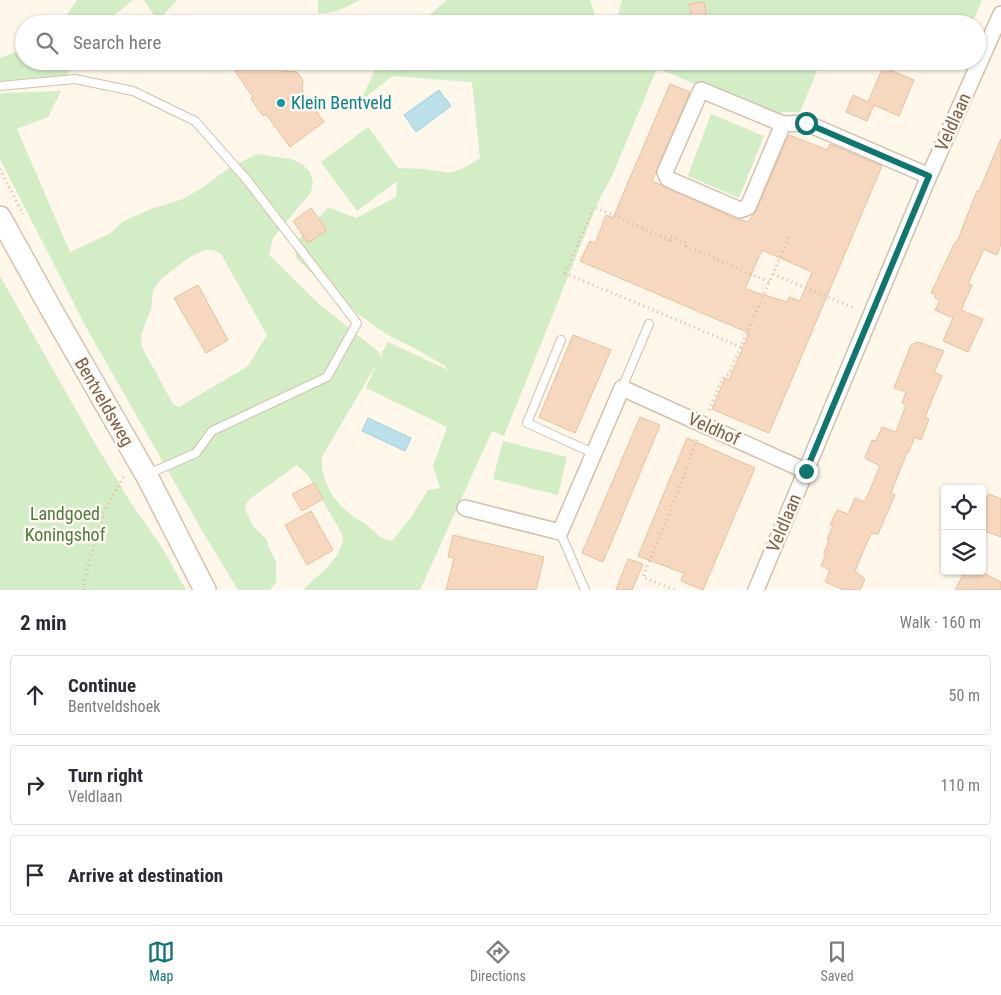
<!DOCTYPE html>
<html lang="en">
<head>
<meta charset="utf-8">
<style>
  :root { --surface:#fff; --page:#f7f7f7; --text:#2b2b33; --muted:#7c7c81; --line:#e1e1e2; --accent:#0f766e }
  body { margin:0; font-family:"Roboto Condensed",sans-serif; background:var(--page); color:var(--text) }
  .controls { position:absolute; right:15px; bottom:15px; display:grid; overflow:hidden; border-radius:5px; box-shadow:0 1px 4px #0004 }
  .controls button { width:45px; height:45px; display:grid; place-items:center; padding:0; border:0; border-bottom:1px solid var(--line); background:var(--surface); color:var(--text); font:25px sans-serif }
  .stop { position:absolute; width:15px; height:15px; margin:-11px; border:4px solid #0f766e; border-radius:50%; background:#fff }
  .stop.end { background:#0f766e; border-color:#fff; box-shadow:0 1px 5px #0008 }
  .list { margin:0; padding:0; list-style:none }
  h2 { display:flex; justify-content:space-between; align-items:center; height:65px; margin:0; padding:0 20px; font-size:21px }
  h2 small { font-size:16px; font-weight:400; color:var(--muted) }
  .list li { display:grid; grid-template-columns:32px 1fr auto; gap:15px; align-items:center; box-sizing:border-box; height:80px; margin:0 10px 10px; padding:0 10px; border:1px solid var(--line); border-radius:5px }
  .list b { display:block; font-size:19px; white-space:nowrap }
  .list p { margin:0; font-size:16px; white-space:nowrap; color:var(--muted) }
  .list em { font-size:16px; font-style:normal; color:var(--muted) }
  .icon { flex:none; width:28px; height:28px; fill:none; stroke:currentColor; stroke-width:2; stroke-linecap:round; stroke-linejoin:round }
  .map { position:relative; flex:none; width:1001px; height:590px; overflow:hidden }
  .search { position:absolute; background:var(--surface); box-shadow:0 1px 4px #0004; left:15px; right:15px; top:15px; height:55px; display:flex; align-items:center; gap:12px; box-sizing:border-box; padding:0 18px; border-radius:28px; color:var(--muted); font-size:19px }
  .sheet { height:335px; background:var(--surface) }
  nav { display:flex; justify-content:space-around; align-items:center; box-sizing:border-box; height:70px; border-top:1px solid var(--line); background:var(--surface); font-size:14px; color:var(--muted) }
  nav a { display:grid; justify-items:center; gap:2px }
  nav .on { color:var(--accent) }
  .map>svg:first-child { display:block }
  .green { fill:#d3edc6; fill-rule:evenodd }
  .water { fill:#bce0e9; stroke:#a1cfdc }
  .building { fill:#f5d8bf; stroke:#e8c09f; fill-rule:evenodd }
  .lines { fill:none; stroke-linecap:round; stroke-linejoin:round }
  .lane-casing { stroke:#d2c0ad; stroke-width:10 }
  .street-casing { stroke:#d2c0ad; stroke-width:18 }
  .secondary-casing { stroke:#d7c2ad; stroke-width:24 }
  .path { stroke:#dbbba2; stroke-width:3; stroke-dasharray:1 4; stroke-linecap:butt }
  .lane { stroke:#fff; stroke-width:8 }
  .street { stroke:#fff; stroke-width:15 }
  .secondary { stroke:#fff; stroke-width:21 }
  .route { stroke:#0f766e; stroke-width:6 }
  .culture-dot { fill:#0f9aa8; stroke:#fffaf1; stroke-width:2 }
  .labels { text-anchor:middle; stroke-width:5; stroke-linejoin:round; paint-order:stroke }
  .culture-label { font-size:18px; fill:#0d838f; stroke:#fffaf1; text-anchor:start }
  .street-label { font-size:18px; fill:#7b5f4a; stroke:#fffaf1 }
  .park-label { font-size:18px; fill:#4c7a3f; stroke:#fffaf1 }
</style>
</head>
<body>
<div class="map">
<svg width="1001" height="590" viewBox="0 0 1001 590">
  <rect width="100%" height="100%" fill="#fef7ea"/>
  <g class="green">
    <path d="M77,0H133L103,24H61Z"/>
    <path d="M144,0H177L158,21Z"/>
    <path d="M318,0H360C345,7 335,15 318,13Z"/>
    <path d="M447,0H590L598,24H414L423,20Z"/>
    <path d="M622,0H982L972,24H847L838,20L837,24H616Z"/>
    <path d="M24,49V61H77L73,69L66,75L0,81V58Z"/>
    <path d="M379,61H821L800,112H784L768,115L657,68L613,174L598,202L504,436L492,431L420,590H303C318,575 343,558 343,536L308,475L297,465L251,498L246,504L245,509L253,526L267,540L269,548L276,561V582L270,590H238L200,527L86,327L0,159V95L3,93L61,91L48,117L17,129L70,252L111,233L122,222L151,209L183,199L202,188L229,168L257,154L291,159L302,164L310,172L313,183L311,192L273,238L269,255L318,303L379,352L380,357L388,342L448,370L445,366L416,349L388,335L340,301L296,258C292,235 316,223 328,207L356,218L396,197L397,181L357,211L321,162L368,127L398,168L425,169L448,173L462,169L480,158L472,82L392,76L360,102ZM205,250H213L221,254L267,335L248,366L179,407L173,404L142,347L141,335L151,309L153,290L161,279L190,257ZM377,363L366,388L447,427L433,466L440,488L428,490L409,520L392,541C380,539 376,533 367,525C362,521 355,519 350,514C333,500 320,480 322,457Z"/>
    <path d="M711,114L764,136L739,198L688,176Z"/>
    <path d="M0,276L93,440L131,503L163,549L186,590H0Z"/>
    <path d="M503,441L567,457L558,495L493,479Z"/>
  </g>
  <g class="water">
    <path d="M439,90L451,106L416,132L404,115Z"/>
    <path d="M368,418L411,438L405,451L362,431Z"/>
  </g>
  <g class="building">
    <path d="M704,2L708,24H693L689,4Z"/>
    <path d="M228,61H278L285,71L297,72L303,80L302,90L324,122L290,147L266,114L263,116L251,99L253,97Z"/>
    <path d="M883,67L914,80L899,116L874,105L867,121L846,112L853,95L868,102Z"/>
    <path d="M670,84L690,92L652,181L736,219L748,222L756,211L789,135L827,150L830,144L882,166L769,433L712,409L725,378L729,380L749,333L580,261L590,241L595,244L606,215L613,218ZM762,250L812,272L800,301L789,297L787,302L745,289Z"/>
    <path d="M1001,139V244L997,255L984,249L968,284L972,285L961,310L983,319L968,352L943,341L953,318L935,310L940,301L935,298L936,295L931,293L955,242H957L977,191H979Z"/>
    <path d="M311,208L327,230L308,243L293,221Z"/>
    <path d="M198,285L228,340L206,353L174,298Z"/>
    <path d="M573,335L611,350L575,433L539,417Z"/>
    <path d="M918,342L944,351L934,372L942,376L925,417L929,419L921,440L915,437L908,453L907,452L891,493L895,495L878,534L871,533L855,571L865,579L860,590H844L825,582L830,570L821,566L826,554L824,553L829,540L827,539L833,526L830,525L837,510L848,514L855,498L865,502L880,466L865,458L872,440L876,441L882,427L896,432L906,405L902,403L906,392L894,388L911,345Z"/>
    <path d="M640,417L660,425L603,562L582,553Z"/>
    <path d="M687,438L755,468L703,590L681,581L684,573L638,556Z"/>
    <path d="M314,483L323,499L302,511L292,494Z"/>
    <path d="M989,494L1001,499V537L982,530V510Z"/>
    <path d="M311,511L333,550L307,565L285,525Z"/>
    <path d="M453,535L544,557L536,590H446L454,558L448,557Z"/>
    <path d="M628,559L643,564L632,590H616Z"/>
    <path d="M965,571H980L1001,582V590H955Z"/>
  </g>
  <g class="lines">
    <g class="lane-casing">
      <g id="lane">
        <path d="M0,86L75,79L133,91L195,121L247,180L357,323L327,377L212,431L196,453L148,474"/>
        <path d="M561,340L527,423L593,453"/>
        <path d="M622,388L649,324"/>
        <path d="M560,532L585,590"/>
      </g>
    </g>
    <g class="street-casing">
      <g id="street">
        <path d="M783,124L748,207L740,210L668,179L665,172L701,90L783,124L806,123L929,176"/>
        <path d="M465,508L560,532L622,388L806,471"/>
        <path d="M756,590L929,176L1001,14"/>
      </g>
    </g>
    <g class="secondary-casing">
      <path id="secondary" d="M0,217L51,309L148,478L205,590"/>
    </g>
    <g class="path">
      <path d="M0,169L23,214"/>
      <path d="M773,274L856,309"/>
      <path d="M741,347L565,273L594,207L670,240L671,236L687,243L686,246L769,282"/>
      <path d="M709,410L722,379L729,373L790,235"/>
      <path d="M83,590L88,565L104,512L124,476"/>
      <path d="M674,590L643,577L683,479L697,439"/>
    </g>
    <use href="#lane" class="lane"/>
    <use href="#street" class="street"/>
    <use href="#secondary" class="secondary"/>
  </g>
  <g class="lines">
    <path class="route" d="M806,123L929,176L806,471"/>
  </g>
  <circle class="culture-dot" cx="281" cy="103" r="5"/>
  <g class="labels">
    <g class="culture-label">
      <text x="291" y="109">Klein Bentveld</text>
    </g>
    <g class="street-label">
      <text transform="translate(953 122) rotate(-66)" y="6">Veldlaan</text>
      <text transform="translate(104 402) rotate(60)" y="6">Bentveldsweg</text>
      <text transform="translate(714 429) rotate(24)" y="6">Veldhof</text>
      <text transform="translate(784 523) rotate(-67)" y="6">Veldlaan</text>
    </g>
    <g class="park-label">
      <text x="65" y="520">Landgoed<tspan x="65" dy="21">Koningshof</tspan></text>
    </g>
  </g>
</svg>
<div class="controls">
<button><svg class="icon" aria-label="locate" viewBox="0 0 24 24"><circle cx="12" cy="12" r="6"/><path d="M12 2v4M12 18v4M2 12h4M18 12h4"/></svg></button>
<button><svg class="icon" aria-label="layers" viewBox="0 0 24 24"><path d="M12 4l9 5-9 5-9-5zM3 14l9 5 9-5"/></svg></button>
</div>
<div class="stop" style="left:806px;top:123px"></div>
<div class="stop end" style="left:806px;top:471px"></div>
<div class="search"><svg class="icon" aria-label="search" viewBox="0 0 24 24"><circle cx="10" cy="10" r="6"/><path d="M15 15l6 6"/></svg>Search here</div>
</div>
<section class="sheet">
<h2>2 min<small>Walk · 160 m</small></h2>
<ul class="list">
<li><svg class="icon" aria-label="ahead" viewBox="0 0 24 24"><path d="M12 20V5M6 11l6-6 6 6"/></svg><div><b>Continue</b><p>Bentveldshoek</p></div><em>50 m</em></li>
<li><svg class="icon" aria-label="right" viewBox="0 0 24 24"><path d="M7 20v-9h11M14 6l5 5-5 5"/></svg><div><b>Turn right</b><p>Veldlaan</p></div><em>110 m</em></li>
<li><svg class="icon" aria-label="arrive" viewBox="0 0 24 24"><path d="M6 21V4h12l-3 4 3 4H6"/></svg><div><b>Arrive at destination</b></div></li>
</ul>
</section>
<nav>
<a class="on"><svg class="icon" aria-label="map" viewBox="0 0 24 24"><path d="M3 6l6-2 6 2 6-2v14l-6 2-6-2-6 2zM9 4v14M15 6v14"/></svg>Map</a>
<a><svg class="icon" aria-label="directions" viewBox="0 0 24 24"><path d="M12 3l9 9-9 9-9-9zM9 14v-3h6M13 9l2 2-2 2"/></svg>Directions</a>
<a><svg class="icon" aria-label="saved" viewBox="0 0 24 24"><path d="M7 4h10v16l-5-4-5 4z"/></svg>Saved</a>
</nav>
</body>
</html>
